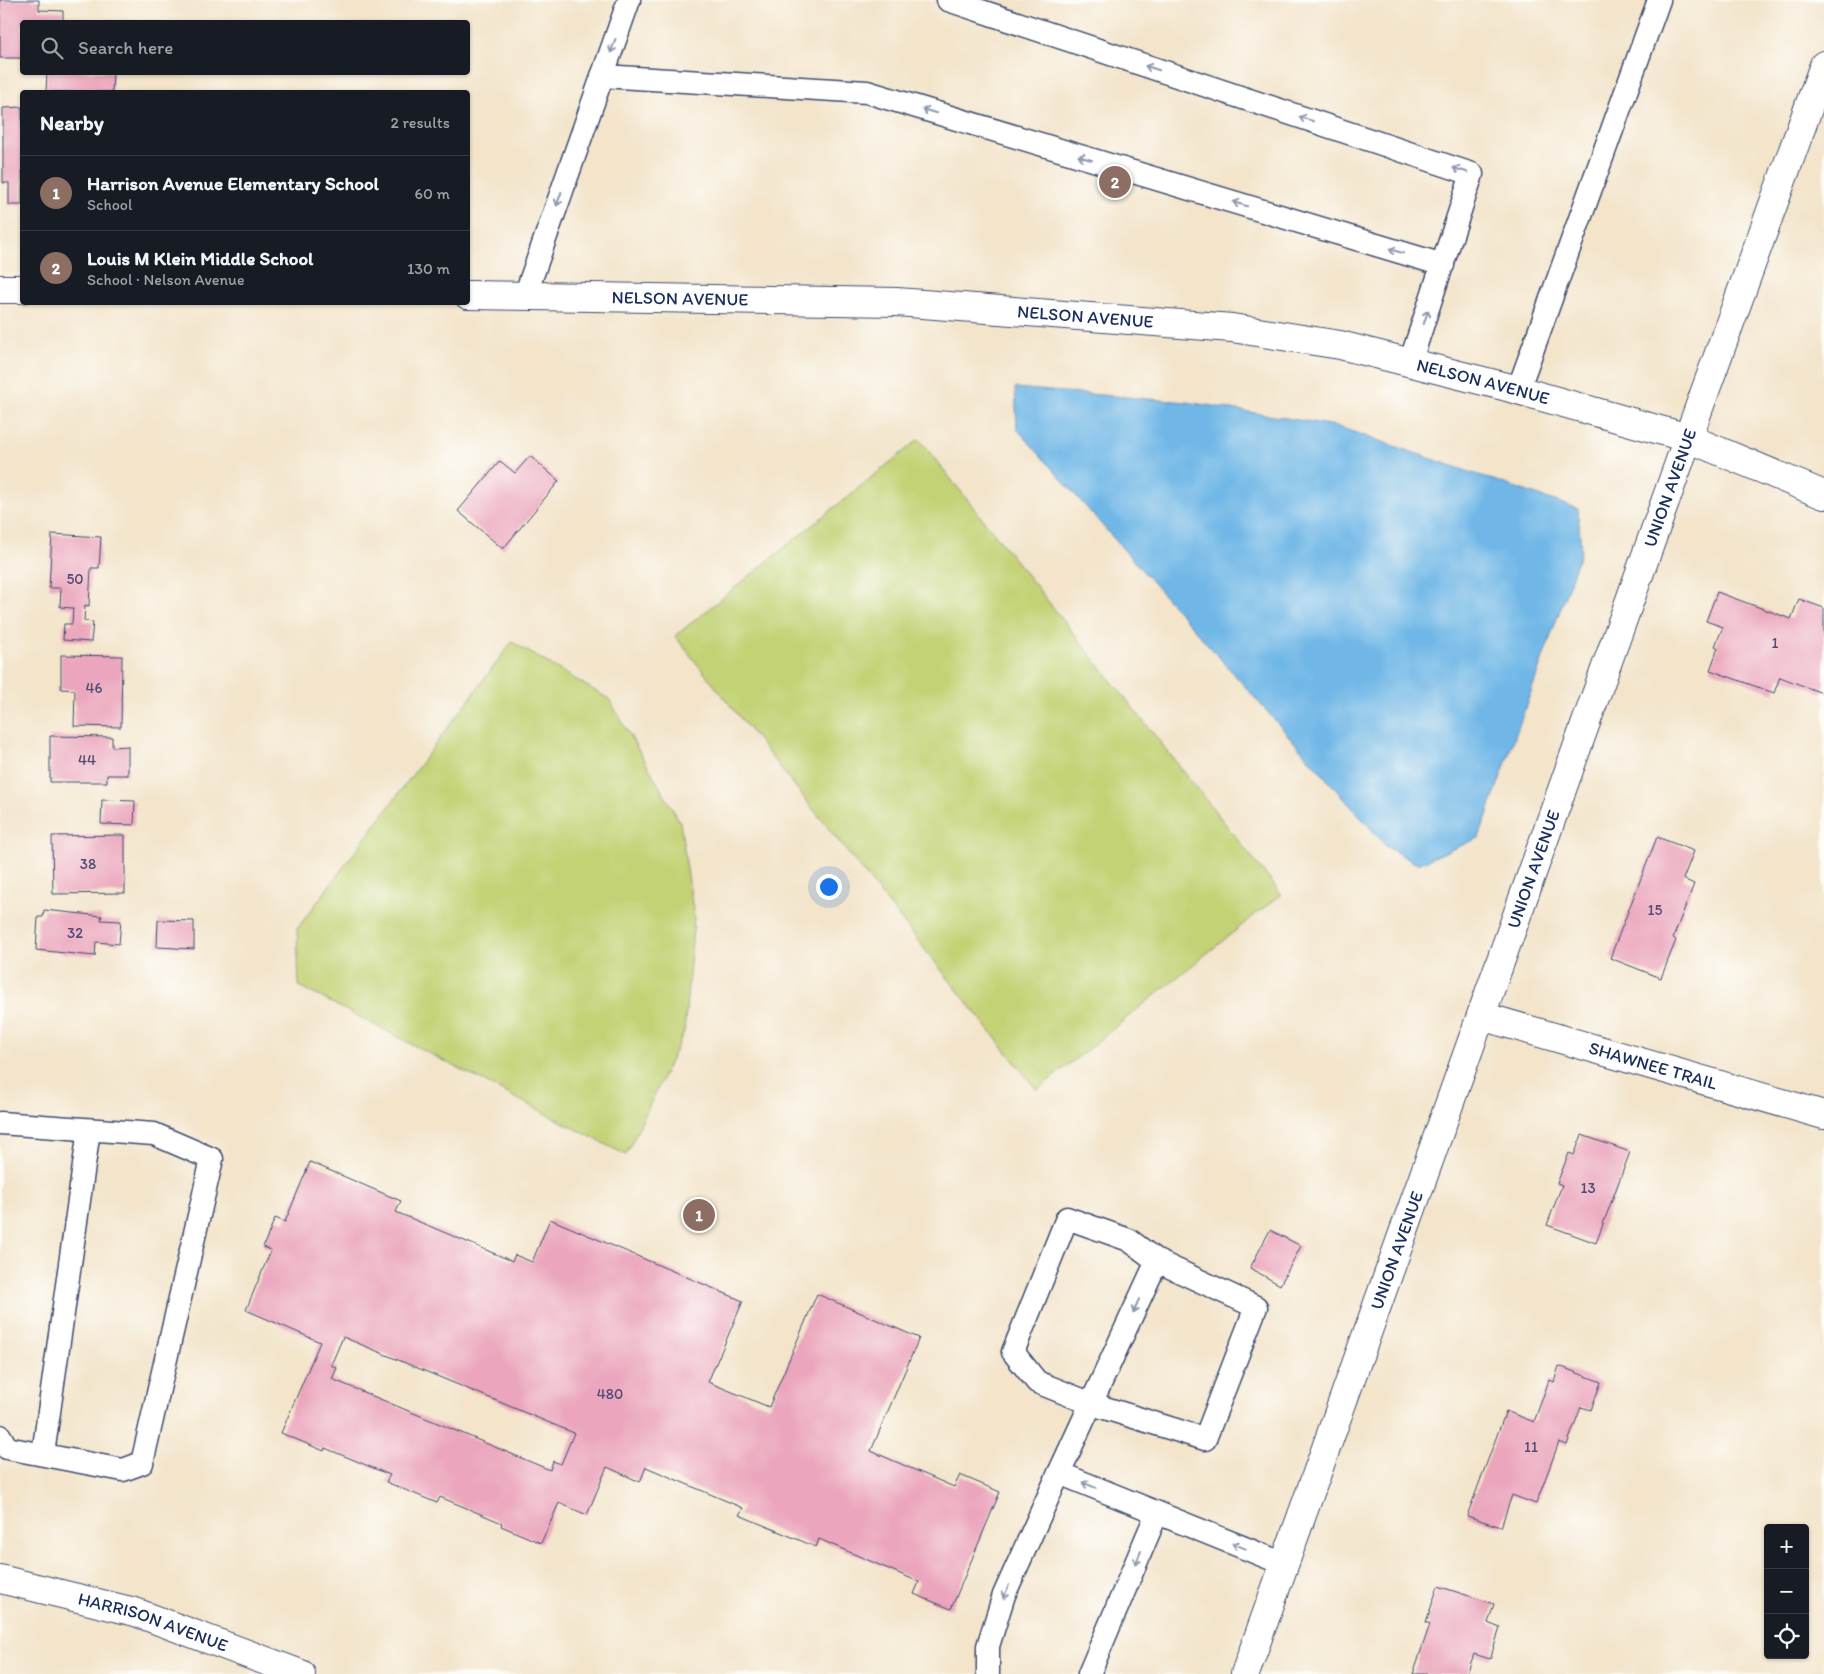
<!DOCTYPE html>
<html lang="en">
<head>
<meta charset="utf-8">
<style>
  :root { --surface:#171b24; --page:#20242c; --text:#f1f3f6; --muted:#9ea1a6; --line:#363941; --accent:#0f766e }
  body { margin:0; font-family:Itim,sans-serif; background:var(--page); color:var(--text) }
  .controls { position:absolute; right:15px; bottom:15px; display:grid; overflow:hidden; border-radius:5px; box-shadow:0 1px 4px #0004 }
  .controls button { width:45px; height:45px; display:grid; place-items:center; padding:0; border:0; border-bottom:1px solid var(--line); background:var(--surface); color:var(--text); font:25px sans-serif }
  .you { position:absolute; left:828px; top:886px; width:18px; height:18px; margin:-12px; border:4px solid #fff; border-radius:50%; background:#1a73e8; box-shadow:0 0 0 8px #1a73e833 }
  .badge { display:grid; place-items:center; width:32px; height:32px; border-radius:50%; background:var(--accent); color:#fff; font-size:16px; font-weight:700 }
  .pin { position:absolute; translate:-50% -50%; border:2px solid #fff; box-shadow:0 1px 5px #0006 }
  .list { margin:0; padding:0; list-style:none }
  h2 { display:flex; justify-content:space-between; align-items:center; height:65px; margin:0; padding:0 20px; font-size:21px }
  h2 small { font-size:16px; font-weight:400; color:var(--muted) }
  .list li { display:grid; grid-template-columns:32px 1fr auto; gap:15px; align-items:center; box-sizing:border-box; height:75px; padding:0 20px; border-top:1px solid var(--line) }
  .list b { display:block; font-size:19px; white-space:nowrap }
  .list p { margin:0; font-size:16px; white-space:nowrap; color:var(--muted) }
  .list em { font-size:16px; font-style:normal; color:var(--muted) }
  .icon { flex:none; width:28px; height:28px; fill:none; stroke:currentColor; stroke-width:2; stroke-linecap:round; stroke-linejoin:round }
  .map { position:relative; flex:none; width:1824px; height:1674px; overflow:hidden }
  .search { position:absolute; background:var(--surface); box-shadow:0 1px 4px #0004; left:20px; top:20px; width:450px; height:55px; display:flex; align-items:center; gap:12px; box-sizing:border-box; padding:0 18px; border-radius:5px; color:var(--muted); font-size:19px }
  .panel { position:absolute; background:var(--surface); box-shadow:0 1px 4px #0004; left:20px; top:90px; width:450px; height:215px; border-radius:5px }
  .map>svg:first-child { display:block }
  .green { fill:#c3d275; stroke:#6f806a }
  .water { fill:#70b7e7; stroke:#4673a2 }
  .building { fill:#eba5bc; fill-rule:evenodd }
  .lines { fill:none; stroke-linecap:round; stroke-linejoin:round }
  .service-casing { stroke:#3b4a6e; stroke-width:25 }
  .minor-casing { stroke:#3b4a6e; stroke-width:30 }
  .tertiary-casing { stroke:#3b4a6e; stroke-width:30 }
  .secondary-casing { stroke:#3b4a6e; stroke-width:30 }
  .service { stroke:#fff; stroke-width:22 }
  .minor { stroke:#fff; stroke-width:28 }
  .tertiary { stroke:#fff; stroke-width:28 }
  .secondary { stroke:#fff; stroke-width:28 }
  .oneway { stroke:#8d97ae }
  .labels { text-anchor:middle; stroke-width:4; stroke-linejoin:round; paint-order:stroke }
  .number-label { font-size:15px; fill:#4f4c76 }
  .street-label { font-size:18px; fill:#1b2f5e; stroke:#fdfcf7 }
</style>
</head>
<body>
<div class="map">
<svg width="1824" height="1674" viewBox="0 0 1824 1674">
  <rect width="100%" height="100%" fill="#fdfcf7"/>
  <filter id="ink" filterUnits="userSpaceOnUse"><feTurbulence type="fractalNoise" baseFrequency=".02" numOctaves="2"/><feDisplacementMap in="SourceGraphic" scale="10" xChannelSelector="R" yChannelSelector="G"/><feConvolveMatrix kernelMatrix="1 2 1 2 8 2 1 2 1" color-interpolation-filters="sRGB"/></filter>
  <filter id="wash" filterUnits="userSpaceOnUse"><feTurbulence type="fractalNoise" baseFrequency=".0096" numOctaves="4" result="noise"/><feDisplacementMap in="SourceGraphic" scale="20" xChannelSelector="R" yChannelSelector="G"/><feGaussianBlur stdDeviation="1.12" result="paint"/><feColorMatrix in="noise" values="0 0 0 0 0 0 0 0 0 0 0 0 0 0 0 0 0 1.4 0 .05"/><feComposite in="paint" operator="in"/></filter>
  <g filter="url(#wash)">
    <rect width="100%" height="100%" fill="#f3e4ca"/>
    <g class="green">
      <path d="M919,439L1281,894L1037,1090L675,636Z"/>
      <path d="M512,642L609,699L680,822L694,917L684,1032L626,1155L299,986L297,929Z"/>
    </g>
    <path class="water" d="M1015,388L1187,402L1336,426L1578,509L1581,551L1479,838L1417,864L1387,847L1017,429Z"/>
    <g id="blocks">
      <g class="building">
        <path d="M0,0H39V10L63,11V22H22V58H0Z"/>
        <path d="M47,72H113L112,92H46Z"/>
        <path d="M22,107V205H9V183H3V108Z"/>
        <path d="M530,456L559,481L503,549L458,511L500,461L515,473Z"/>
        <path d="M52,534L101,537L99,568H91L89,606L85,605L84,621L93,622L91,642L63,640L64,624H72L73,608L60,607L61,588H49Z"/>
        <path d="M1717,592L1791,619L1799,599L1824,608V686L1822,693L1780,677L1774,693L1710,670L1718,648L1715,646L1723,627L1706,621Z"/>
        <path d="M61,655L122,656L121,727L74,726L75,690L61,689Z"/>
        <path d="M50,736L112,737V747L128,746V775H107V782H50Z"/>
        <path d="M102,800L135,801L134,825L101,824Z"/>
        <path d="M125,835V893L53,894L52,836Z"/>
        <path d="M1657,837L1694,851L1683,879L1694,884L1673,938L1676,940L1661,978L1610,958Z"/>
        <path d="M44,910L102,916L101,920L121,921L119,944L96,942L95,956L36,950L38,917H43Z"/>
        <path d="M158,920L194,921V949L157,947Z"/>
        <path d="M1582,1135L1630,1152L1596,1243L1547,1225L1562,1185L1557,1183L1569,1153L1574,1155Z"/>
        <path d="M310,1162L401,1201L396,1212L512,1261L515,1255L532,1262L550,1219L743,1301L708,1382L769,1407L817,1294L919,1338L871,1451L954,1487L960,1475L1000,1492L951,1609L914,1594L919,1582L819,1539L816,1547L739,1515L743,1508L646,1467L640,1482L607,1467L587,1515L559,1503L541,1543L501,1526L502,1523L440,1497L437,1503L386,1482L390,1475L325,1448L324,1451L281,1433L320,1342L246,1310L271,1250L263,1247L275,1218L285,1222ZM343,1337L574,1433L561,1464L553,1461L550,1470L332,1379L337,1368L331,1365Z"/>
        <path d="M1270,1230L1301,1246L1280,1285L1250,1268Z"/>
        <path d="M1559,1366L1601,1382L1591,1410L1581,1407L1567,1445L1559,1442L1536,1504L1512,1495L1501,1527L1467,1516L1506,1411L1534,1422L1549,1380L1554,1382Z"/>
        <path d="M1438,1586L1494,1604L1488,1623L1500,1628L1490,1659L1474,1654L1467,1674H1413L1430,1624L1426,1622Z"/>
      </g>
    </g>
  </g>
  <g filter="url(#ink)">
    <use href="#blocks" fill-opacity="0" stroke="#3b4a6e" stroke-width="1"/>
    <g class="lines">
      <g class="service-casing">
        <g id="service">
          <path d="M948,0L1472,174L1410,363"/>
          <path d="M602,76L867,92L1443,265"/>
          <path d="M525,296L629,0"/>
          <path d="M1518,390L1659,0"/>
          <path d="M0,1123L154,1134L212,1159L142,1463L123,1470L7,1448L0,1436"/>
          <path d="M1067,1218L1129,1240L1157,1261L1256,1307L1205,1439L1092,1404L1037,1382L1013,1352Z"/>
          <path d="M43,1454L89,1130"/>
          <path d="M1059,1473L1157,1261"/>
          <path d="M988,1674V1646L1004,1595L1059,1473L1284,1564"/>
          <path d="M1089,1674L1157,1513"/>
        </g>
      </g>
      <g class="minor-casing">
        <g id="minor">
          <path d="M0,289H22"/>
          <path id="s1" d="M468,295L897,302L1232,328L1340,345L1507,387L1688,438L1824,495"/>
          <path id="s2" d="M1481,1016L1824,1115"/>
        </g>
      </g>
      <g class="tertiary-casing">
        <g id="tertiary">
          <path id="s3" d="M1245,1674L1688,438L1824,65"/>
        </g>
      </g>
      <g class="secondary-casing">
        <g id="secondary">
          <path id="s4" d="M0,1579L135,1612L301,1674"/>
        </g>
      </g>
      <use href="#service" class="service"/>
      <use href="#minor" class="minor"/>
      <use href="#tertiary" class="tertiary"/>
      <use href="#secondary" class="secondary"/>
    </g>
    <defs><path id="oneway-shaft" d="M-6 0H5M1.5-3L5.5 0L1.5 3" fill="none" stroke-width="1.6" stroke-linecap="round" stroke-linejoin="round" transform="scale(1.25)"/></defs>
    <g class="oneway">
      <use href="#oneway-shaft" transform="translate(613 46) rotate(109)"/>
      <use href="#oneway-shaft" transform="translate(1152 68) rotate(-162)"/>
      <use href="#oneway-shaft" transform="translate(929 111) rotate(-163)"/>
      <use href="#oneway-shaft" transform="translate(1306 119) rotate(-162)"/>
      <use href="#oneway-shaft" transform="translate(1085 158) rotate(-163)"/>
      <use href="#oneway-shaft" transform="translate(1460 170) rotate(-162)"/>
      <use href="#oneway-shaft" transform="translate(559 199) rotate(109)"/>
      <use href="#oneway-shaft" transform="translate(1240 204) rotate(-163)"/>
      <use href="#oneway-shaft" transform="translate(1396 251) rotate(-163)"/>
      <use href="#oneway-shaft" transform="translate(1426 317) rotate(-72)"/>
      <use href="#oneway-shaft" transform="translate(1136 1306) rotate(114)"/>
      <use href="#oneway-shaft" transform="translate(1089 1485) rotate(-158)"/>
      <use href="#oneway-shaft" transform="translate(1239 1546) rotate(-158)"/>
      <use href="#oneway-shaft" transform="translate(1138 1558) rotate(113)"/>
      <use href="#oneway-shaft" transform="translate(1006 1592) rotate(112)"/>
    </g>
  </g>
  <g class="labels">
    <g class="number-label">
      <text x="75" y="584">50</text>
      <text x="1775" y="648">1</text>
      <text x="94" y="693">46</text>
      <text x="87" y="765">44</text>
      <text x="88" y="869">38</text>
      <text x="1655" y="915">15</text>
      <text x="75" y="938">32</text>
      <text x="1588" y="1193">13</text>
      <text x="610" y="1399">480</text>
      <text x="1531" y="1452">11</text>
    </g>
    <g class="street-label">
      <text dy="6" stroke="none"><textPath href="#s1" startOffset="212">NELSON AVENUE</textPath></text>
      <text dy="6" stroke="none"><textPath href="#s1" startOffset="618">NELSON AVENUE</textPath></text>
      <text dy="6" stroke="none"><textPath href="#s1" startOffset="1022">NELSON AVENUE</textPath></text>
      <text dy="6" stroke="none"><textPath href="#s3" startOffset="1260">UNION AVENUE</textPath></text>
      <text dy="6" stroke="none"><textPath href="#s3" startOffset="855">UNION AVENUE</textPath></text>
      <text dy="6" stroke="none"><textPath href="#s2" startOffset="179">SHAWNEE TRAIL</textPath></text>
      <text dy="6" stroke="none"><textPath href="#s3" startOffset="450">UNION AVENUE</textPath></text>
      <text dy="6" stroke="none"><textPath href="#s4" startOffset="159">HARRISON AVENUE</textPath></text>
    </g>
  </g>
</svg>
<div class="controls">
<button>+</button>
<button>−</button>
<button><svg class="icon" aria-label="locate" viewBox="0 0 24 24"><circle cx="12" cy="12" r="6"/><path d="M12 2v4M12 18v4M2 12h4M18 12h4"/></svg></button>
</div>
<div class="you"></div>
<div class="pin badge" style="left:699px;top:1215px;background:#8d6e63">1</div>
<div class="pin badge" style="left:1115px;top:182px;background:#8d6e63">2</div>
<div class="search"><svg class="icon" aria-label="search" viewBox="0 0 24 24"><circle cx="10" cy="10" r="6"/><path d="M15 15l6 6"/></svg>Search here</div>
<section class="panel">
<h2>Nearby<small>2 results</small></h2>
<ul class="list">
<li><span class="badge" style="background:#8d6e63">1</span><div><b>Harrison Avenue Elementary School</b><p>School</p></div><em>60 m</em></li>
<li><span class="badge" style="background:#8d6e63">2</span><div><b>Louis M Klein Middle School</b><p>School · Nelson Avenue</p></div><em>130 m</em></li>
</ul>
</section>
</div>
</body>
</html>
